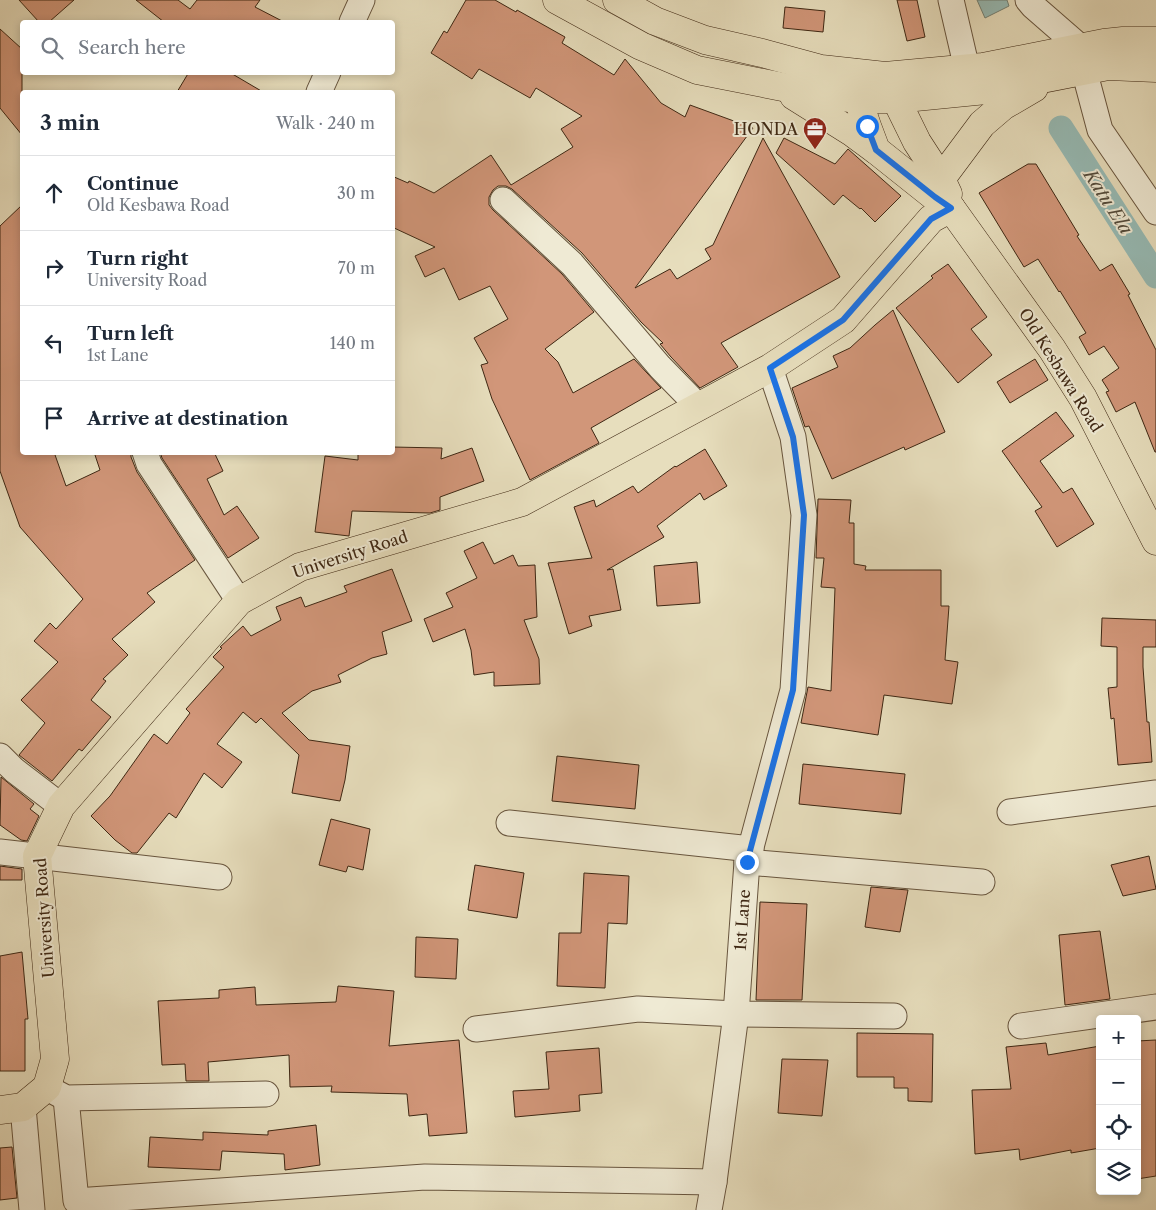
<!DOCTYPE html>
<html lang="en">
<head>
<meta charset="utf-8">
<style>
  :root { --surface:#fff; --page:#f2f2f3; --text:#1f2937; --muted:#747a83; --line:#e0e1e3 }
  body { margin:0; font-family:"Libre Caslon Text",serif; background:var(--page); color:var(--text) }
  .controls { position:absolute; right:15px; bottom:15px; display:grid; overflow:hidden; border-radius:5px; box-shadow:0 2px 8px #0003 }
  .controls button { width:45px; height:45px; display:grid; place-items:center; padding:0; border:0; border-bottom:1px solid var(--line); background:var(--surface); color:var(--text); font:25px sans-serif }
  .stop { position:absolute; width:15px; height:15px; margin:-11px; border:4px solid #1a73e8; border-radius:50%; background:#fff }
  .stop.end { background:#1a73e8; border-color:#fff; box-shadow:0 1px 5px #0008 }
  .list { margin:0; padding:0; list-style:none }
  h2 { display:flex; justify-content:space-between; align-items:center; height:65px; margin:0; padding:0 20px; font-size:21px }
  h2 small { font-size:16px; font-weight:400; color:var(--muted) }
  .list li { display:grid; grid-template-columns:32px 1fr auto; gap:15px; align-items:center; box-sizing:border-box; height:75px; padding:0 20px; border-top:1px solid var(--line) }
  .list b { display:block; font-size:19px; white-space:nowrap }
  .list p { margin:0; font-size:16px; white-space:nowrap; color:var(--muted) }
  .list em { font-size:16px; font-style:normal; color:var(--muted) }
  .icon { flex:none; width:28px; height:28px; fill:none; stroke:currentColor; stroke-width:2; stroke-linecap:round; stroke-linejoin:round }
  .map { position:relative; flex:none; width:1156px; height:1210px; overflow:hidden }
  .search { position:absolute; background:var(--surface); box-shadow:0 2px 8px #0003; left:20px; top:20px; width:375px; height:55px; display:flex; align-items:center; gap:12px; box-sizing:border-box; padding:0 18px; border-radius:5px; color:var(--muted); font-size:19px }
  .panel { position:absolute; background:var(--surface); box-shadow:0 2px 8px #0003; left:20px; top:90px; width:375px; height:365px; border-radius:5px }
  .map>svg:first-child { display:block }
  .water { fill:#97bbb5; stroke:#738074 }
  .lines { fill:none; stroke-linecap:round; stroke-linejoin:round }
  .canal { stroke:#97bbb5; stroke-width:25 }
  .building { fill:#d19679; stroke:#3e2713 }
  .minor-casing { stroke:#68553e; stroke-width:27 }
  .major-casing { stroke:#3e2713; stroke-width:29 }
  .minor { stroke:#efead4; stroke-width:25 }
  .major { stroke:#e7debd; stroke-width:28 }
  .route { stroke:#1a73e8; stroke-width:6 }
  .labels { text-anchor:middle; stroke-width:4; stroke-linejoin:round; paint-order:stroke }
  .poi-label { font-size:16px; fill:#3e2713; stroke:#efead4; text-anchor:end }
  .street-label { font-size:16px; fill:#3e2713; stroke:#efead4 }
  .water-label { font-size:18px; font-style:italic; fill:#544c3c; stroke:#efead4 }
</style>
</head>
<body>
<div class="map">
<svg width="1156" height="1210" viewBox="0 0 1156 1210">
  <rect width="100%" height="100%" fill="#e7debd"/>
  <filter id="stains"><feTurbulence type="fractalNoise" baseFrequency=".004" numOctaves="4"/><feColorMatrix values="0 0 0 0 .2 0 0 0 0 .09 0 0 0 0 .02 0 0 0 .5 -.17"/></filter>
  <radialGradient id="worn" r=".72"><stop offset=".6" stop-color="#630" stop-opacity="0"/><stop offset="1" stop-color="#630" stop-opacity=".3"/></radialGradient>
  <path class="water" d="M977,0H1007L1009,6L985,18Z"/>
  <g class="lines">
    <path class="canal" d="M1061,128L1156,276"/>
  </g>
  <g class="building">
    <path d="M19,0H74L49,22H39Z"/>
    <path d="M136,0H178L190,9L197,0H260L255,7L284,22H164Z"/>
    <path d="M466,0H495L516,12L517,10L565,37L562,43L614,75L625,59L661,103L685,117L690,105L753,128L635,288L670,269L677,279L711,259L705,249L713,245L763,138L840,277L721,343L738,367L700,388L671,357L660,344L663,343L641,322L582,253L512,189L506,186H498L493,190L489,197V205L493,210L562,274L594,312L545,349L558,362L573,393L634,359L661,388L591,428L599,443L530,480L492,399L481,365L488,363L474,338L508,319L490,286L459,300L444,268L425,277L415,256L435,247L392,227V176L408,183L409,181L434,193L491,155L511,185L573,147L561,129L582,116L536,88L530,98L479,69L472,79L431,53L444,31L447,33Z"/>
    <path d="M897,0H917L925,37L907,41Z"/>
    <path d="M785,7L825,11L823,32L783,28Z"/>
    <path d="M0,29L22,49V135L0,108Z"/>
    <path d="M189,72H229L263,92H177Z"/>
    <path d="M784,138L835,164L848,149L901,196L875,222L861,208L860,209L843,195L834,205L776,153Z"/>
    <path d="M1028,164H1036L1079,235L1077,236L1100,271L1112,264L1130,294L1128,295L1156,350V452H1155L1135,402L1116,412L1106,392L1109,391L1102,380L1119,368L1104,346L1089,355L1079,337L1086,333L1060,291L1059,292L1038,259L1024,267L979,193Z"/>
    <path d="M22,205V452H54L66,486L100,470L94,452H131V457L137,472L195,560L147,593L155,602L112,639L128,655L103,679L106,681L91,700L111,717L82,751L79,749L52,781L19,755L45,723L21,700L58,662L34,641L50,623L56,629L83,599L20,527L0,471V226Z"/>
    <path d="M948,264L987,317L971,329L992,355L958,383L896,308L933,278L931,276Z"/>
    <path d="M893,310L945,432L905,450L904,447L832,479L809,426L805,427L792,388L838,367L833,356L850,348L875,325Z"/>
    <path d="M1035,359L1048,380L1010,403L997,382Z"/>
    <path d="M1056,412L1074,436L1040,461L1063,493L1072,488L1094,524L1057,547L1035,511L1042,507L1002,451Z"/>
    <path d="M392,447L442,448L441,459L472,448L484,481L440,497V510L430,513L352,511L349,536L315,532L325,456L358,460V452H392Z"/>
    <path d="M705,449L727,486L704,500L700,493L657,526L664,537L607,570L613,569L621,610L589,616L592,626L569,634L548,563L592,558L574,507L594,500L596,507L633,486L638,493L675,466L676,467Z"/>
    <path d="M160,452H214L223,471L207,479L224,515L237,506L259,538L228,558L162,458Z"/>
    <path d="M818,499L851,500L849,523H854V564L866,566L865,570H941V606H949L945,660L958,662L952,704L884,695L878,735L801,723L808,687L831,691L835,588L821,587L824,558H816Z"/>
    <path d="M483,542L494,564L513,555L518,566L535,565L537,617L524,620L539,659L540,684L494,686V672L474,675L471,650L465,629L433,642L424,619L453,607L446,593L477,578L464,551Z"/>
    <path d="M697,562L700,603L657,606L654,566Z"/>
    <path d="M392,569L412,621L382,632L387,654L372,658L338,675L341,682L312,691L282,713L309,740L350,746L345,780L340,801L292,793L299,755L261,718L256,723L243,712L217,744L242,762L222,788L204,773L176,818L169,813L137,853H132L115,840L91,816L110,796L154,734L167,744L190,713L186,709L224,667L213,657L222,648L220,647L243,626L251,636L281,620L276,607L301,597L305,607L347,592L344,586Z"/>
    <path d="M1102,618L1156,620V647H1143V667L1147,722H1149L1152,762L1118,765L1114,718L1111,719L1108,688L1117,687V647L1101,646Z"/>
    <path d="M557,756L639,765L635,809L552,801Z"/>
    <path d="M803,764L905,774L901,814L799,804Z"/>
    <path d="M1,777L34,804L30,809L39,816L27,841L21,840L0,825Z"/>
    <path d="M331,819L370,829L363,870L348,866L346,872L319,865Z"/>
    <path d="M1149,856L1156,889L1123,896L1111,865Z"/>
    <path d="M475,865L524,873L517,918L468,910Z"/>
    <path d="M0,866L22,869V880H0Z"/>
    <path d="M584,873L629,876L627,924L608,923L605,988L557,986L559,933H581Z"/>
    <path d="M871,887L908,890L900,932L865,927Z"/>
    <path d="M760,902L807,904L802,1000H756Z"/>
    <path d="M1100,931L1110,999L1065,1005L1059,935Z"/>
    <path d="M416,937L458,939L456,979L415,977Z"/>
    <path d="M22,952L28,1019H25V1071H0V956Z"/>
    <path d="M338,986L394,991L389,1046L459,1040L467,1133L429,1136L427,1114L409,1116L407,1094L331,1092L332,1086L290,1087L289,1055L208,1062L209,1081H186L185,1064L162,1065L158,1001L219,998V990L255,987L256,1005L336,1002Z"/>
    <path d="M857,1033L933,1034L932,1102L908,1101V1088H894V1077H857Z"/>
    <path d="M1156,1040V1176L1137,1179V1041Z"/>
    <path d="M1046,1043L1048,1055L1100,1046V1148L1071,1153V1150L1020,1160L1019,1149L975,1154L972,1090L1011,1089L1006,1047Z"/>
    <path d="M599,1048L602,1093L579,1095L580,1111L515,1117L513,1091L549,1089L546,1052Z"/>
    <path d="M782,1059L828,1060L822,1116L778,1113Z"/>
    <path d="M316,1125L320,1165L285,1170L284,1154L222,1151L220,1170L148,1167L150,1137L203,1140V1132L268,1135V1131Z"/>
    <path d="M12,1147L17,1198L0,1200V1148Z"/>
  </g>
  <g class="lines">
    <g class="minor-casing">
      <g id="minor">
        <path d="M951,0L967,69"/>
        <path d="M1028,0L1033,6L1080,47"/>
        <path d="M352,22L362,0"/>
        <path d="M1084,70L1100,130L1156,212"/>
        <path d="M319,92L328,72"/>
        <path d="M503,200L572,264L660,367L699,407"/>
        <path d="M145,452L149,464L239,601"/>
        <path d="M0,756L14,770L61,806"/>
        <path d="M1010,812L1156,793"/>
        <path d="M509,823L751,849"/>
        <path d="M0,852L219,877"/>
        <path d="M747,862L982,882"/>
        <path d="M1021,1026L1156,1007"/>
        <path d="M476,1029L638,1009L736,1014L894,1016"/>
        <path d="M51,1090L66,1098L266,1094"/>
        <path d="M66,1098L76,1201L425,1177L714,1182"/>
        <path d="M23,1107L32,1210"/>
        <path d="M709,1210L714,1182L736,1014L747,862L793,690L804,515L793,437L770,368"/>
      </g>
    </g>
    <g class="major-casing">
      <g id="major">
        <path d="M557,0L641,46L697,70L818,94L858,99H895L986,90L1108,66L1156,68"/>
        <path d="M617,0L655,21L705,40L762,53L821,69L885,76L983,67L1104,43L1123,41H1156"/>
        <path d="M855,73L858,99L867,126L876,150L935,197L951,208L1052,349L1083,398L1156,541"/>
        <path d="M889,85L917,142L941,179L948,194"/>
        <path d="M794,96L853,133L876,150"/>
        <path d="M941,179L982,124L1003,106L1034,88"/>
        <path d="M0,1110L23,1107L47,1087L55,1059L37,856L61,806L239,601L300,567L522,502L770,368L843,320L931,219L951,208"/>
      </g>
    </g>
    <use href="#minor" class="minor"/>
    <use href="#major" class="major"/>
  </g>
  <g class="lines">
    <path class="route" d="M747,862L793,690L804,515L793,437L770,368L843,320L931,219L951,208L935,197L876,150L867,126"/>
  </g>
  <defs>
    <g id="office-pin" transform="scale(1.25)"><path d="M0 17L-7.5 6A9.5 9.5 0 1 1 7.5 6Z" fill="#8f2418" stroke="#efead4"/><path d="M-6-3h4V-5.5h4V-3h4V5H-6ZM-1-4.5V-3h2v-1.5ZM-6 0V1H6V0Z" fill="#fff"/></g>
  </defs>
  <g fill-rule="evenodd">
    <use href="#office-pin" x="815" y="129"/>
  </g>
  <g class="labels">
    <g class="poi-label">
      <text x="798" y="135">HONDA</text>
    </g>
    <g class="street-label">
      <text transform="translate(1061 370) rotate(58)" y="6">Old Kesbawa Road</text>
      <text transform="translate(350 554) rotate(-18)" y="6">University Road</text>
      <text transform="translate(44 918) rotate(-94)" y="6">University Road</text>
      <text transform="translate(742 920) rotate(-86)" y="6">1st Lane</text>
    </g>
    <g class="water-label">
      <text transform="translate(1108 202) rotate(57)" y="6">Katu Ela</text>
    </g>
  </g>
  <rect width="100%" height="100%" filter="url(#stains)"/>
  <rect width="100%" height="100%" fill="url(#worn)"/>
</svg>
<div class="controls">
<button>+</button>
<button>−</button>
<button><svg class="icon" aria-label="locate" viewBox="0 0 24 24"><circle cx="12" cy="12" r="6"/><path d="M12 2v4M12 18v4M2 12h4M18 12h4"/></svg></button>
<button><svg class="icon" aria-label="layers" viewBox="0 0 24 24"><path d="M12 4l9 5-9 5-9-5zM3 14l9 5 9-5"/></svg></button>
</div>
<div class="stop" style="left:867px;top:126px"></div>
<div class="stop end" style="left:747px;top:862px"></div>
<div class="search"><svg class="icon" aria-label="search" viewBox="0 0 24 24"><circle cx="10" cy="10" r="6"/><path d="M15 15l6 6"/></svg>Search here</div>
<section class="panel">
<h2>3 min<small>Walk · 240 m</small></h2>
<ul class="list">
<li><svg class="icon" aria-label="ahead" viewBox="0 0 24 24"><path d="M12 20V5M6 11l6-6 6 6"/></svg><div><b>Continue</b><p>Old Kesbawa Road</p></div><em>30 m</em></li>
<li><svg class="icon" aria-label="right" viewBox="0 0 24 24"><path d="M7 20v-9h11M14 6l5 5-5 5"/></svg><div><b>Turn right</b><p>University Road</p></div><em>70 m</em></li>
<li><svg class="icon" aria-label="left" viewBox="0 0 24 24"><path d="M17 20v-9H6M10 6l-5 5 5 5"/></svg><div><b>Turn left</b><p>1st Lane</p></div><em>140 m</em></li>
<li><svg class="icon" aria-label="arrive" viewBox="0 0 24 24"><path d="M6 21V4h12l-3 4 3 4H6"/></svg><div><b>Arrive at destination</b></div></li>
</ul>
</section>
</div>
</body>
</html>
